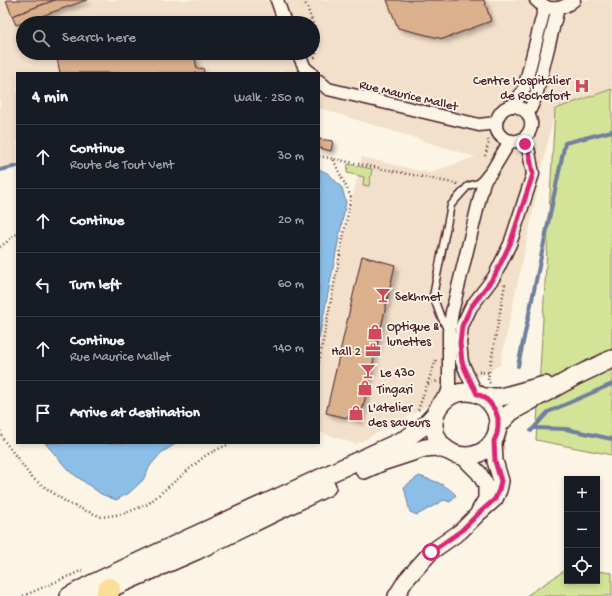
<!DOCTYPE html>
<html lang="en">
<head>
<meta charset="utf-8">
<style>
  :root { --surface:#171b24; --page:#242831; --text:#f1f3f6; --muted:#9ea1a6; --line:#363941 }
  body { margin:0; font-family:"Gochi Hand",sans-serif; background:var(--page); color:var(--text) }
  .controls { position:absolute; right:12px; bottom:12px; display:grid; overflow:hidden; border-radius:0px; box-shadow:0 2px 6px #0003 }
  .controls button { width:36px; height:36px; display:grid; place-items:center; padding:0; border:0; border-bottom:1px solid var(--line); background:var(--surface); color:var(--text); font:20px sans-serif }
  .stop { position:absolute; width:12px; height:12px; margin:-9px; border:3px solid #db2777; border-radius:50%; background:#fff }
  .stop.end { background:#db2777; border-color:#fff; box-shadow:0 1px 4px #0008 }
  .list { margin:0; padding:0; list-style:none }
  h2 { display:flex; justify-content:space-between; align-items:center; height:52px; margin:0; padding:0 16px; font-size:17px }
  h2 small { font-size:13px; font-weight:400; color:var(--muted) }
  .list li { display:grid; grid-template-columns:26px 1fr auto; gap:12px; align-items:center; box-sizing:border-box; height:64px; padding:0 16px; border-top:1px solid var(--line) }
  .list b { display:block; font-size:15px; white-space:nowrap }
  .list p { margin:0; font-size:13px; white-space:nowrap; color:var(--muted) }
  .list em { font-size:13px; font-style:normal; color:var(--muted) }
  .icon { flex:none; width:22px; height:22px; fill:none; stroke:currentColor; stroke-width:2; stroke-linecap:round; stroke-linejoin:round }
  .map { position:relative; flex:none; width:612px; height:596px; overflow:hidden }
  .search { position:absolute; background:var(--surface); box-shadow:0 2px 6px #0003; left:16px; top:16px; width:304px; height:44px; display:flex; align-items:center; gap:10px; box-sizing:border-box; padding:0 14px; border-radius:22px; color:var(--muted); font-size:15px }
  .panel { position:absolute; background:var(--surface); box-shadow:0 2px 6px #0003; left:16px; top:72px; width:304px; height:372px; border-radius:0px }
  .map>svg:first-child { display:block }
  .built { fill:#f2e0ca; fill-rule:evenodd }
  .green { fill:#d3e498; stroke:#8e8262 }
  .water { fill:#8bbfe8; stroke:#717f9c }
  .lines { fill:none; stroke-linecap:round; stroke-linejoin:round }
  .stream { stroke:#717f9c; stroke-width:4 }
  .building { fill:#dbb08c; stroke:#4a1f2b; filter:url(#shadow) }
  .service-casing { stroke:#4a1f2b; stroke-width:9 }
  .minor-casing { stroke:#4a1f2b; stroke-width:15 }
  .tertiary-casing { stroke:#4a1f2b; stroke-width:18 }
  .secondary-casing { stroke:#4a1f2b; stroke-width:20 }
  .motorway-casing { stroke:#4a1f2b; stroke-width:25 }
  .path { stroke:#4a1f2b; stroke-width:2.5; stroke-dasharray:1 3; stroke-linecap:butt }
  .service { stroke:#fcf5e5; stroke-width:6 }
  .minor { stroke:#fcf5e5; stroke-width:12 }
  .tertiary { stroke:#fcf5e5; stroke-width:15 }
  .secondary { stroke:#fcf5e5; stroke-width:17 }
  .motorway { stroke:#f9e096; stroke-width:22 }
  .route { stroke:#db2777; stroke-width:5 }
  .labels { text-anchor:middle; stroke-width:3.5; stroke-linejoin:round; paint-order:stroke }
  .poi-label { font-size:13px; fill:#4a1f2b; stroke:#fcf5e5; text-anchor:start }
  .street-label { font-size:13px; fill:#4a1f2b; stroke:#fcf5e5 }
</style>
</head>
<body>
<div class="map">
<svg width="612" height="596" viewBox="0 0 612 596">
  <defs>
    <filter id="shadow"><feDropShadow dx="3.5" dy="3.5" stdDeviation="2" flood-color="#0004"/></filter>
  </defs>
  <rect width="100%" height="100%" fill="#fcf5e5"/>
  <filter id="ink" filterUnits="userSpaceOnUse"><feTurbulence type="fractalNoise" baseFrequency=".025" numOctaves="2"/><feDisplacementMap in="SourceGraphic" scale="8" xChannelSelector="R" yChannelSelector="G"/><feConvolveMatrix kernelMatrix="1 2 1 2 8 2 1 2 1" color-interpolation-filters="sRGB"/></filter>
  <g filter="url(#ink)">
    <path class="built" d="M0,0H612V113L562,126L555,99V109L500,365L395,424L356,444L319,432V347L362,157L429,173L475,157L319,108V73H285L283,71L271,73H17V166L0,170ZM23,23H313V53H23Z"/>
    <g class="green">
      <path d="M612,89V455L536,440L555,109Z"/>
      <path d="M348,164L372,169L369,186L363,185L364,177L347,173Z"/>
      <path d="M567,569V581H597V571L612,573V596H526Z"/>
    </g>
    <g class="water">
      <path d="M319,169L329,174L342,188L346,202L319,339Z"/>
      <path d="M45,443H177L161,453L150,466L143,480L129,493L116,500L101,494L69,471Z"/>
      <path d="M419,476C434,481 444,483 456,495L450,502L444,500L417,515L410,512L404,487Z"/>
    </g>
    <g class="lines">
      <g class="stream">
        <path d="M0,170L17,166"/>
        <path d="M518,366L565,143L612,131"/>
        <path d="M534,428L566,429L612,439"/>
        <path d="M531,431L548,412L612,384"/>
      </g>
    </g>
    <g class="building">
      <path d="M6,0H55L12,16Z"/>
      <path d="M55,0H87L16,25L12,16Z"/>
      <path d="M387,0H484L491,21L443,39L398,28Z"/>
      <path d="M56,53H194L197,69L203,68L204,73H60Z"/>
      <path d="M319,139L333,141L331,151L319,148Z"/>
      <path d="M362,256L395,265L360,421L326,413Z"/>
    </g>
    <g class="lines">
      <g class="service-casing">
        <path id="service" d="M448,331L440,315L433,296L451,205L468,186L484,181"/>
      </g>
      <g class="minor-casing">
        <g id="minor">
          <path d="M277,0L285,23"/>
          <path d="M536,0C547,12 563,10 574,0"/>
          <path d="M298,53L305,68L311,73"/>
          <path d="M319,81L328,89L479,125L496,123"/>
          <path d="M513,106L524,89L545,6"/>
          <path d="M528,114C504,87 479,136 512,141C521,143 530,135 531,126C532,121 530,118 528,114L536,96L558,8"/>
          <path d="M477,394L468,376L462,362L460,343L462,326L471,307L494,277L510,244L533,174L529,152L523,139"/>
          <path d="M446,399L449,386V332L452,312L484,181L492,171L510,141"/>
        </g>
      </g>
      <g class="tertiary-casing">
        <g id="tertiary">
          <path d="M462,456L479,473L486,485V499L479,511"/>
          <path d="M396,596L406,580L431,552L461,531L478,514L495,499L499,490L501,481L495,461L494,441"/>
        </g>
      </g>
      <g class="secondary-casing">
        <g id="secondary">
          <circle cx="466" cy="424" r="32"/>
          <path d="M484,397H501L545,385"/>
          <path d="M498,426L510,413L516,409L576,376L612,359"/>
          <path d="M364,470L382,462L425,448L435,447L449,451"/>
          <path d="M69,596L89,585L191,537L270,501L407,438L425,425L436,413"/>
          <path d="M95,596L109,589L196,551L327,487"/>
        </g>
      </g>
      <g class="motorway-casing">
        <path id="motorway" d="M107,596L109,589"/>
      </g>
      <g class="path">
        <path d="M304,0L315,28L319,44L314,60"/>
        <path d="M319,156L458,184"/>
        <path d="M485,156L489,142L488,140"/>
        <path d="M0,247L17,234"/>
        <path d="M319,362L351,197L333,159"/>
        <path d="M479,372L489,373"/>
        <path d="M490,383L488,381L489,373L505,284"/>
        <path d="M428,384L438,381"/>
        <path d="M418,410L436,360"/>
        <path d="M0,431L3,439L32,478L69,504L102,517L123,514L148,504L206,455L231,443"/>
        <path d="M23,596L83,570"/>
      </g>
      <use href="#service" class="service"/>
      <use href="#minor" class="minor"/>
      <use href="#tertiary" class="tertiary"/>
      <use href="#secondary" class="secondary"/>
      <use href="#motorway" class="motorway"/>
    </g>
  </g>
  <g class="lines" filter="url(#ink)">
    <path class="route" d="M431,552L461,531L478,514L495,499L499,490L501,481L495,461L494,441L497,434L498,426V418L495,410L490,403L484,397L477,394L468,376L462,362L460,343L462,326L471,307L494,277L510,244L533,174L529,152L525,144"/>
  </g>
  <defs>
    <g id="hospital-bare" transform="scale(1.2)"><path d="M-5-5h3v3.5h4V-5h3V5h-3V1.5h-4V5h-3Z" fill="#d1495b" stroke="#fcf5e5" stroke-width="2.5" paint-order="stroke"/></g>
    <g id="bar-bare" transform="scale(1.2)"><path d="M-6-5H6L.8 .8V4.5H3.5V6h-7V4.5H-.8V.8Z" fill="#d1495b" stroke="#fcf5e5" stroke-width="2.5" paint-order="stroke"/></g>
    <g id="shop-bare" transform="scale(1.2)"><path d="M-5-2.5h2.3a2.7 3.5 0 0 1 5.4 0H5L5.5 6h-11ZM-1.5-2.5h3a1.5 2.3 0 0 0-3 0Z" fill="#d1495b" stroke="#fcf5e5" stroke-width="2.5" paint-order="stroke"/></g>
    <g id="office-bare" transform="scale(1.2)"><path d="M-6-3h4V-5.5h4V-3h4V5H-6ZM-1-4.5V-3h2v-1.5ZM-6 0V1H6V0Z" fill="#d1495b" stroke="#fcf5e5" stroke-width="2.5" paint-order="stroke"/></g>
  </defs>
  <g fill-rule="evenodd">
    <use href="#hospital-bare" x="582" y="86"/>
    <use href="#bar-bare" x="383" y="295"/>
    <use href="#shop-bare" x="375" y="332"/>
    <use href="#office-bare" x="373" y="350"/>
    <use href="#bar-bare" x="368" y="371"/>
    <use href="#shop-bare" x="365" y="388"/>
    <use href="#shop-bare" x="356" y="413"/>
  </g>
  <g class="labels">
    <g class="poi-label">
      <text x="570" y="84" text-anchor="end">Centre hospitalier<tspan x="570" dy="15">de Rochefort</tspan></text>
      <text x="395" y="300">Sekhmet</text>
      <text x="387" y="330">Optique &amp;<tspan x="387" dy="15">lunettes</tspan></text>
      <text x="361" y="355" text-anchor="end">Hall 2</text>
      <text x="380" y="376">Le 430</text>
      <text x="377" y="393">Tingari</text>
      <text x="368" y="411">L'atelier<tspan x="368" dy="15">des saveurs</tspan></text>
    </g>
    <g class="street-label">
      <text transform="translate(409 94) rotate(13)" y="5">Rue Maurice Mallet</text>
    </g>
  </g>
</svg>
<div class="controls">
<button>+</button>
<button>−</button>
<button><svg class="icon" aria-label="locate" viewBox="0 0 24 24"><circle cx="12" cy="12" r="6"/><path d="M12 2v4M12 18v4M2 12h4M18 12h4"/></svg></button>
</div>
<div class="stop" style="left:431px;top:552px"></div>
<div class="stop end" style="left:525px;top:144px"></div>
<div class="search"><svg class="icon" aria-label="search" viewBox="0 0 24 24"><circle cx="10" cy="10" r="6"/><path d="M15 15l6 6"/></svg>Search here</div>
<section class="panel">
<h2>4 min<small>Walk · 250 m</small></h2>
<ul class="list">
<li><svg class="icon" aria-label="ahead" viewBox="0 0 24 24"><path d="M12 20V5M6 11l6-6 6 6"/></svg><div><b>Continue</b><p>Route de Tout Vent</p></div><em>30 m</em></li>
<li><svg class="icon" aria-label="ahead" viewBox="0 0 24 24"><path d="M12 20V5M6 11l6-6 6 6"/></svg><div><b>Continue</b></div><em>20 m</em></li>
<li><svg class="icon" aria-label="left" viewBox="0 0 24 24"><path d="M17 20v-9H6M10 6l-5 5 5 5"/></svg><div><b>Turn left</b></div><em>60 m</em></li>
<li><svg class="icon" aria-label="ahead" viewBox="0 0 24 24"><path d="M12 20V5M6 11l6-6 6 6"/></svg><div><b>Continue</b><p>Rue Maurice Mallet</p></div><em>140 m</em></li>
<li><svg class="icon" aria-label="arrive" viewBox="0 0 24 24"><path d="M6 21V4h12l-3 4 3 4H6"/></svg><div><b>Arrive at destination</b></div></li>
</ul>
</section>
</div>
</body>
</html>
